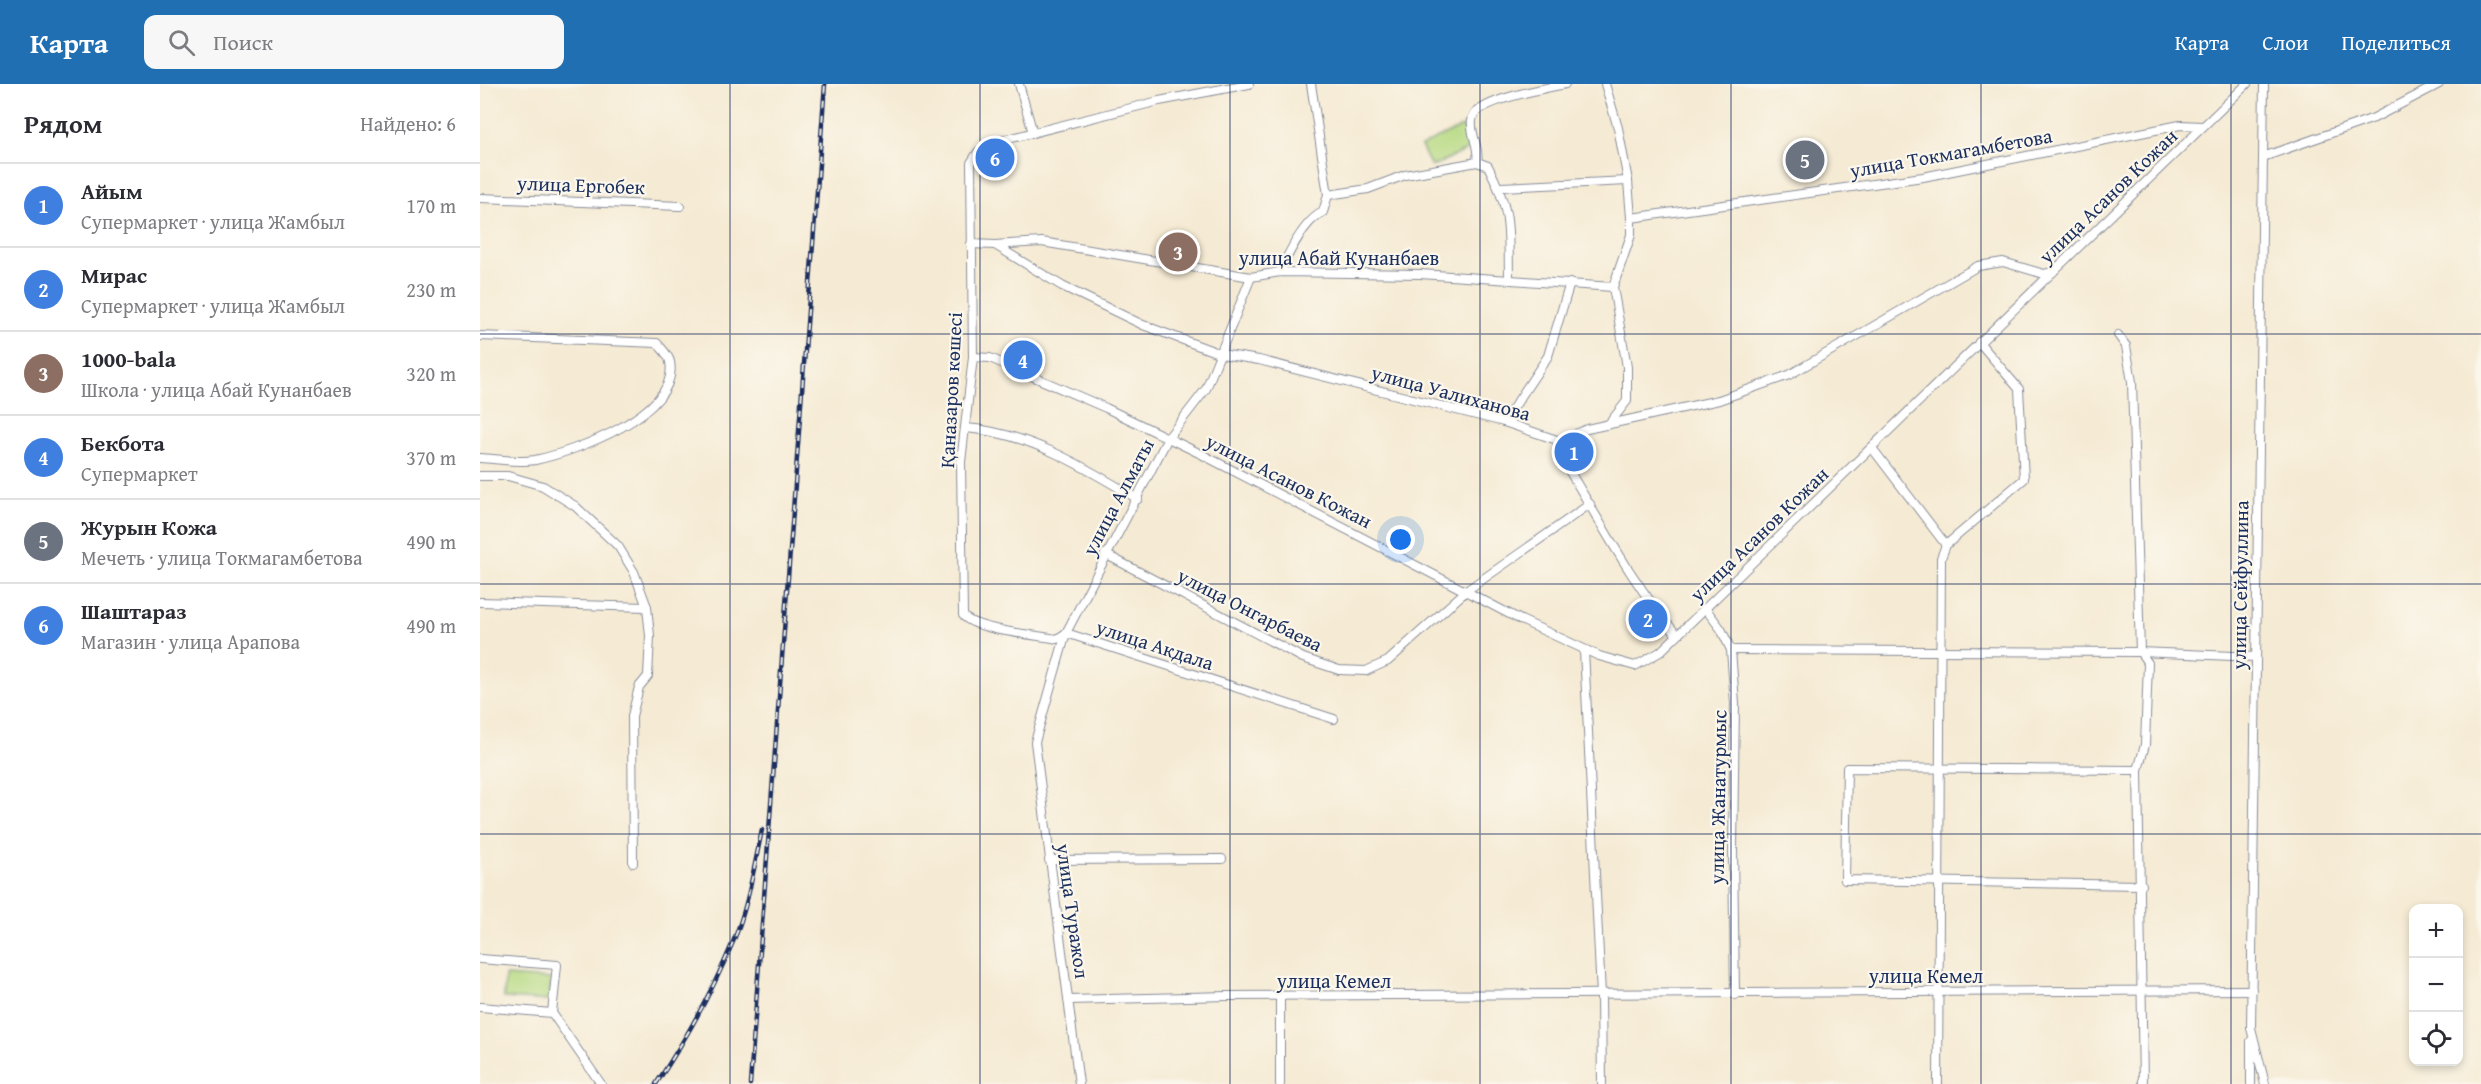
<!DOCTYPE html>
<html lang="ru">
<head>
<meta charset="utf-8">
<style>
  :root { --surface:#fff; --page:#f7f7f7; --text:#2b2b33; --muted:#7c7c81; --line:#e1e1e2; --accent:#1f6fb2 }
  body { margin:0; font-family:"Gentium Book Plus",serif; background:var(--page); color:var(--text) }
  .controls { position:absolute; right:18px; bottom:18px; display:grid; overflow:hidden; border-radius:12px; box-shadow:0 3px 9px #0003 }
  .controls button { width:54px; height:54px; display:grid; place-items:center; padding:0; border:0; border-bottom:2px solid var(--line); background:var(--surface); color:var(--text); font:30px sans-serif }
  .you { position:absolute; left:921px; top:456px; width:21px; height:21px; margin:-15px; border:4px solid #fff; border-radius:50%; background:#1a73e8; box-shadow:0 0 0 9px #1a73e833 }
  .badge { display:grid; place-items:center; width:39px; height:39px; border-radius:50%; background:var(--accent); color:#fff; font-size:20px; font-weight:700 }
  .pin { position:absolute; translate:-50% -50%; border:3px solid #fff; box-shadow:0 2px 6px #0006 }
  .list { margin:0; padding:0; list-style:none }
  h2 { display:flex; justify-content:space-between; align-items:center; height:78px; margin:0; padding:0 24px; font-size:26px }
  h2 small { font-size:20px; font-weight:400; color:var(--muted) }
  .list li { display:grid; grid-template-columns:39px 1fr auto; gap:18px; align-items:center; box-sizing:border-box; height:84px; padding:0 24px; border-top:2px solid var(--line) }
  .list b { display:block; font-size:22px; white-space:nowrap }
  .list p { margin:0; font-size:20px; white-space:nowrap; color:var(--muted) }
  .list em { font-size:20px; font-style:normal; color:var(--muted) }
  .icon { flex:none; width:33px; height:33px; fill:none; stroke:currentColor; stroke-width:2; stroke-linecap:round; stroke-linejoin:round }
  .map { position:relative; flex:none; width:2001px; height:1000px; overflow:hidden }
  header { display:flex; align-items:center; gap:36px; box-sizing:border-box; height:84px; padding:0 30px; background:var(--accent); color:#fff }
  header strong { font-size:28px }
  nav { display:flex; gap:33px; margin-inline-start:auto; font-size:21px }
  .search { width:420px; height:54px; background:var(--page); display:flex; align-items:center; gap:15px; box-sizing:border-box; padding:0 21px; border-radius:12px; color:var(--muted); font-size:22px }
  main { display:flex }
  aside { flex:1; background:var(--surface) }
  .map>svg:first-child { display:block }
  .green { fill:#b6d981; stroke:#688470; stroke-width:1.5 }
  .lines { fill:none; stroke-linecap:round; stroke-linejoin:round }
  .minor-casing { stroke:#888c98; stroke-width:10 }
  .minor { stroke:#fff; stroke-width:8 }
  .rail-casing { stroke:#1b2f5e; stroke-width:4.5 }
  .rail { stroke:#fbf7ec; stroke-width:2; stroke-dasharray:7; stroke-linecap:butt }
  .grid { fill:none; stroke:#1b2f5e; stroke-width:1.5; stroke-opacity:0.55 }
  .labels { text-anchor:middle; stroke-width:4.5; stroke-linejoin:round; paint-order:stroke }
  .street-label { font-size:20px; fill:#1b2f5e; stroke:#fbf7ec }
</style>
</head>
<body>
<header>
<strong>Карта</strong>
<div class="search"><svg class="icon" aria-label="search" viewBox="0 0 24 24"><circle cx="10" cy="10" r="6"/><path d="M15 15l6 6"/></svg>Поиск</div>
<nav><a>Карта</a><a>Слои</a><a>Поделиться</a></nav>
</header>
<main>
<aside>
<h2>Рядом<small>Найдено: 6</small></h2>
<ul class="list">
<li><span class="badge" style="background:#3f7fe0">1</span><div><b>Айым</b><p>Супермаркет · улица Жамбыл</p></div><em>170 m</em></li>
<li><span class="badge" style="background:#3f7fe0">2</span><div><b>Мирас</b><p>Супермаркет · улица Жамбыл</p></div><em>230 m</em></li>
<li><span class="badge" style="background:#8d6e63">3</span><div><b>1000-bala</b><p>Школа · улица Абай Кунанбаев</p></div><em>320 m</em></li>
<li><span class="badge" style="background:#3f7fe0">4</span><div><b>Бекбота</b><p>Супермаркет</p></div><em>370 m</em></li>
<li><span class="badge" style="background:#6b7280">5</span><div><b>Журын Кожа</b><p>Мечеть · улица Токмагамбетова</p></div><em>490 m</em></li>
<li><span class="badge" style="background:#3f7fe0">6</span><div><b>Шаштараз</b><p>Магазин · улица Арапова</p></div><em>490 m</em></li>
</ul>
</aside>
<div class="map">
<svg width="2001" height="1000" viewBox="0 0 2001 1000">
  <rect width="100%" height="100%" fill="#fbf7ec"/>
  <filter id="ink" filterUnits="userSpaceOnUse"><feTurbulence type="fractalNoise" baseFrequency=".0167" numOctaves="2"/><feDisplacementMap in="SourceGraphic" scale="12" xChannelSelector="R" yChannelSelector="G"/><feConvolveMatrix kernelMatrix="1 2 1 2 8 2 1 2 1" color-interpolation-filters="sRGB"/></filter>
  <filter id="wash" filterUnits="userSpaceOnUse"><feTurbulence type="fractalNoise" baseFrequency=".008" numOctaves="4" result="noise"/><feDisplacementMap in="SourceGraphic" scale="24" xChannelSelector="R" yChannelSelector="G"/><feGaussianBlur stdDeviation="1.35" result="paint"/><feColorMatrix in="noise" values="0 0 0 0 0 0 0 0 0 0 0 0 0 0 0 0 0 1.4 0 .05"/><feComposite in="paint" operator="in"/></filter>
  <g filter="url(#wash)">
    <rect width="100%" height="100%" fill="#f5ead3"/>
    <g class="green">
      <path d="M983,42L993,63L951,83L941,62Z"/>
      <path d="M25,892L71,895L69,917L24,914Z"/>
    </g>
  </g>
  <g filter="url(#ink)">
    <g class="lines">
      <g class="minor-casing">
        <g id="minor">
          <path d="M539,0L553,49"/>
          <path d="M769,0L679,17L512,59L498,68L491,79L493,273L481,378L483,531C492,546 558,551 577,555L586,549L854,635"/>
          <path d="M1125,0L1138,44L1148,97L1151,134V151L1133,203L1147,283V317L1128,341"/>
          <path d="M1784,0L1771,944L1785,1000"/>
          <path d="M1783,73L1894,34L1959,0"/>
          <path d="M997,78L1008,82C1032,128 1028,145 1029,194"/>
          <path d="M1021,103L1148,97"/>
          <path d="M848,111L888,105L925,91L997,78C1000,63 990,51 992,36C994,16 1067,4 1085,0"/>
          <path d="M0,114L200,122"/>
          <path d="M1151,134L1443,93L1700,41L1723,42"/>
          <path d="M491,160L515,161L582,202L663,241L741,270L779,276L1024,338L1080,357L1107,345L1239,316L1309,291L1498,182L1523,178L1564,190L1573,188"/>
          <path d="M515,161L562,158L771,193L800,188L940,190L1133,203"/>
          <path d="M800,188C808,170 825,136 843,128L848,111L831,0"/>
          <path d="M1638,251L1646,262L1652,298L1660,568L1668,579L1665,661L1658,686L1663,1000"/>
          <path d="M0,252L177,259C181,264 189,271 190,278C200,330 94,368 55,376C38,379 17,375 0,374"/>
          <path d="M493,273L510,274L626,324L723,371L1041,536L1119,572L1155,582L1180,568L1767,0"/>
          <path d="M1024,338L1068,272L1090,199"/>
          <path d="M486,344C550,349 604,383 658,415"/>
          <path d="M1080,357L1083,374L1090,388C1124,444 1154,502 1197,551"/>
          <path d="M1392,364L1466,461L1461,474L1458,1000"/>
          <path d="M0,392H28L63,402L95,422L138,462L154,488L167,523L170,552L168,592L159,603L152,632L153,779"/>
          <path d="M1466,461L1544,395L1539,305L1499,258"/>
          <path d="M625,470L823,574L859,586L886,587L908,577L986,507L1110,420"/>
          <path d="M0,518L167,523"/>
          <path d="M1225,524L1241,545L1251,566L1255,619L1253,765L1255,911"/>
          <path d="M1104,566L1121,911L1122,1000"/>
          <path d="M1251,566L1660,568L1776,573"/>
          <path d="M1658,686L1367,684L1365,796L1662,801"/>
          <path d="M569,776L742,775"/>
          <path d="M0,875L77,881L72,929"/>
          <path d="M588,916L748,912L1772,906"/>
          <path d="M0,923L72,929L121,1000"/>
          <path d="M599,1000L555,658L586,549L688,354L726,305L771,193"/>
          <path d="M800,1000V914"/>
          <path d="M1771,1000V957"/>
        </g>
      </g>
      <use href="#minor" class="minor"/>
      <g class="rail-casing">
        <g id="rail">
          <path d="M176,1000C206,955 232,908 253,858C268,823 274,783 282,746"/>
          <path d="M270,1000L345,0"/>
        </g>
      </g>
      <use href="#rail" class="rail"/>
    </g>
  </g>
  <path class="grid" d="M250,0V1000M500,0V1000M750,0V1000M1000,0V1000M1251,0V1000M1501,0V1000M1751,0V1000M0,250H2001M0,500H2001M0,750H2001"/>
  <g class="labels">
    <g class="street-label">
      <text transform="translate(1471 69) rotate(-10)" y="7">улица Токмагамбетова</text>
      <text transform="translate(101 101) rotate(2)" y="7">улица Ергобек</text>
      <text transform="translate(1628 112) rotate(-44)" y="7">улица Асанов Кожан</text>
      <text x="859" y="181">улица Абай Кунанбаев</text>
      <text transform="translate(471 306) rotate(-87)" y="7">Қаназаров көшесі</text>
      <text transform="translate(971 309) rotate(15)" y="7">улица Уалиханова</text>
      <text transform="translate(809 397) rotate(27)" y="7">улица Асанов Кожан</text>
      <text transform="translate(638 413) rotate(-62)" y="7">улица Алматы</text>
      <text transform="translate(1279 450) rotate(-44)" y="7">улица Асанов Кожан</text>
      <text transform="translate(1760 501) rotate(-89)" y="7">улица Сейфуллина</text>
      <text transform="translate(770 526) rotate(27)" y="7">улица Онгарбаева</text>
      <text transform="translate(675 561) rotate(18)" y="7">улица Акдала</text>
      <text transform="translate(1238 713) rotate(-89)" y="7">улица Жанатурмыс</text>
      <text transform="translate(593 827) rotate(82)" y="7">улица Туражол</text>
      <text x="1446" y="899">улица Кемел</text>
      <text x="854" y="904">улица Кемел</text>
    </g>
  </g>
</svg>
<div class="controls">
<button>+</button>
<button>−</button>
<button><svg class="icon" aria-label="locate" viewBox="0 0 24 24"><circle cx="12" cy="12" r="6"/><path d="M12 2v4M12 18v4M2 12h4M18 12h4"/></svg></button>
</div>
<div class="you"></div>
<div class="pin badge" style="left:1094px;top:368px;background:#3f7fe0">1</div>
<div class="pin badge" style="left:1168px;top:535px;background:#3f7fe0">2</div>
<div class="pin badge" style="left:698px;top:168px;background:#8d6e63">3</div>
<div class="pin badge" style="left:543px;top:276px;background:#3f7fe0">4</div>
<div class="pin badge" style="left:1325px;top:76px;background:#6b7280">5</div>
<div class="pin badge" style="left:515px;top:74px;background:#3f7fe0">6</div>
</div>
</main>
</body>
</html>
